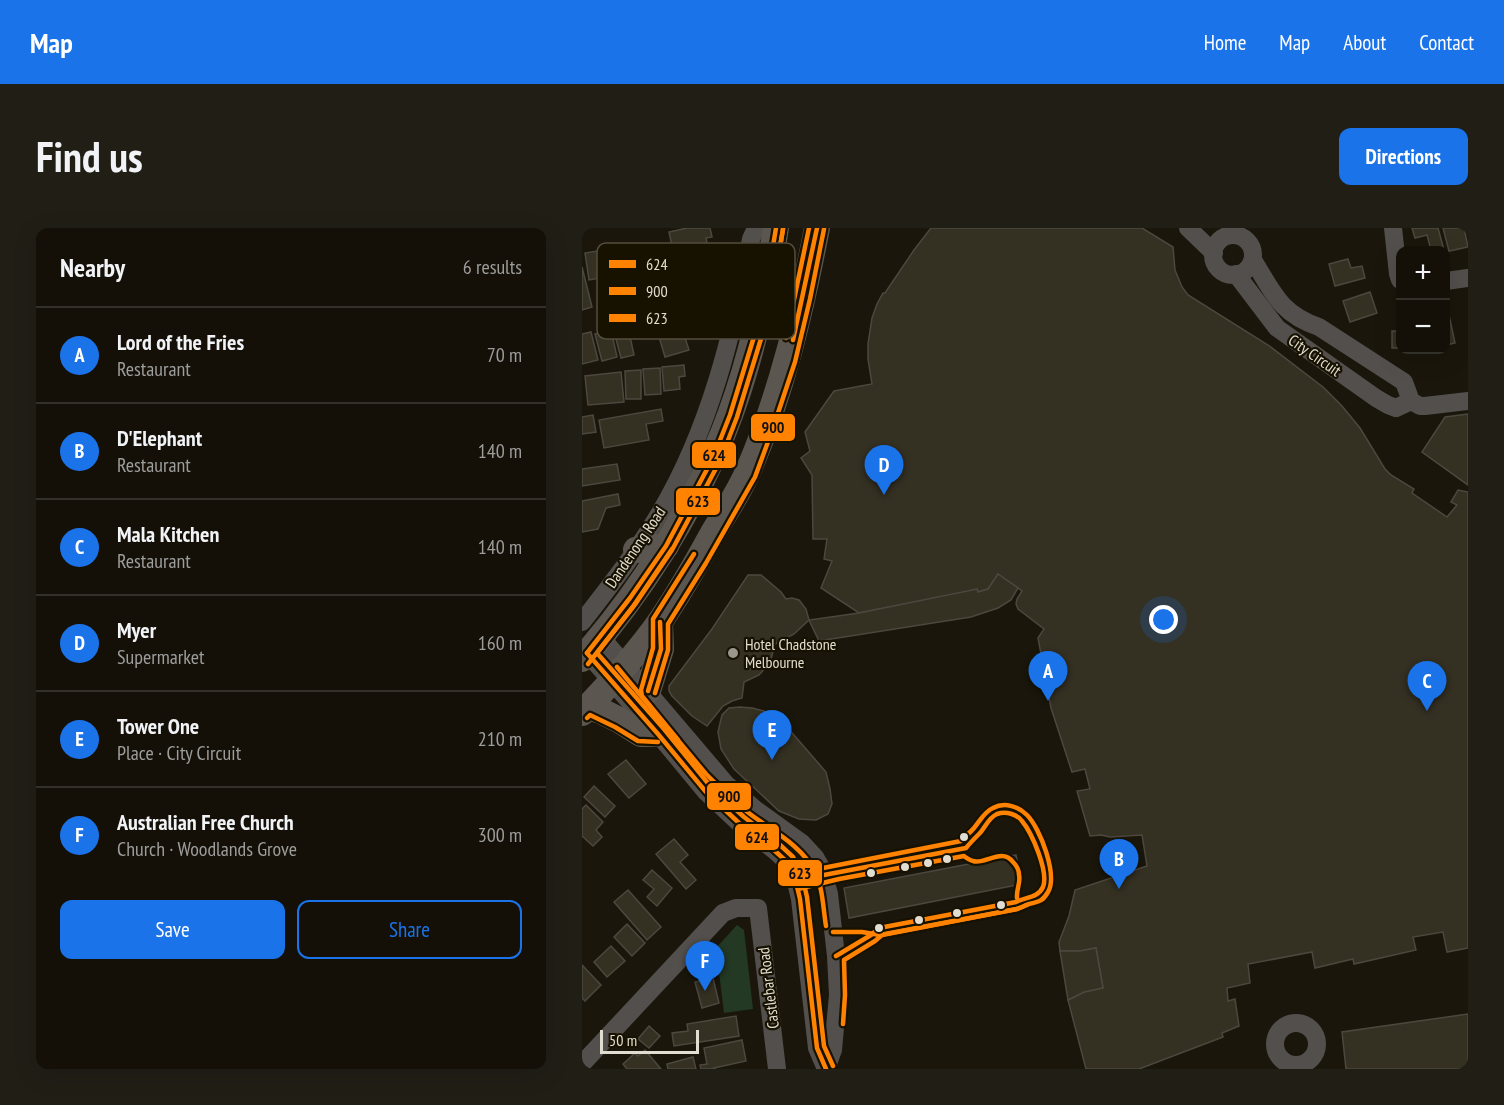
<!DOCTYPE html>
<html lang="en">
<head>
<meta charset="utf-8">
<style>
  :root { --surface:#141008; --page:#211e16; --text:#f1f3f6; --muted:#9d9d9c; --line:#333029; --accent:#1a73e8 }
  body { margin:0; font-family:"PT Sans Narrow",sans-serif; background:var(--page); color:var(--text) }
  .controls { position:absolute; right:18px; top:18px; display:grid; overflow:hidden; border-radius:12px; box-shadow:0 6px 24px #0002 }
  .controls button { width:54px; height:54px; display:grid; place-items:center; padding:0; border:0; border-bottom:2px solid var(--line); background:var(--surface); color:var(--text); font:30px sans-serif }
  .scale { position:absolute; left:18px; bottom:15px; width:99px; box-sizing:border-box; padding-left:6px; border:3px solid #e1ddd0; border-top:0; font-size:16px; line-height:21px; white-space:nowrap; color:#e1ddd0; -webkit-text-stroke:4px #171100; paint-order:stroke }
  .you { position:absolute; left:582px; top:392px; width:21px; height:21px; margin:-15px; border:4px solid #fff; border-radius:50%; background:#1a73e8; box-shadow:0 0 0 9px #1a73e833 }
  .badge { display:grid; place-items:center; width:39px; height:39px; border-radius:50%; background:var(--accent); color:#fff; font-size:20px; font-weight:700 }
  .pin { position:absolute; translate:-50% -50px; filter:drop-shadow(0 2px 3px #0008) }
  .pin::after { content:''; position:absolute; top:32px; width:21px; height:18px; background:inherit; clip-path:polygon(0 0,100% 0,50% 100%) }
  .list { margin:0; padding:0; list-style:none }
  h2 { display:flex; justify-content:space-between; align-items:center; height:78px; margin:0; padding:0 24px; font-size:26px }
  h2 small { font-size:20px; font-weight:400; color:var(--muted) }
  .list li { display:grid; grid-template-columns:39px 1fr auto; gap:18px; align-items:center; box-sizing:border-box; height:96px; padding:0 24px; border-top:2px solid var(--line) }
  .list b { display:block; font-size:22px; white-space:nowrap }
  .list p { margin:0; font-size:20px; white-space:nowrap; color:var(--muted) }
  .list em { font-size:20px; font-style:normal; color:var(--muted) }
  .actions { display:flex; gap:12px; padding:18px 24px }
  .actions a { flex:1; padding:14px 0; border:2px solid var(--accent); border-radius:12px; text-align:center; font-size:21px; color:var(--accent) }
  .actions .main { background:var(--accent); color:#fff }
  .map { position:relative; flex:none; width:886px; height:841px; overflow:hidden; border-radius:12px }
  header { display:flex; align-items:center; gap:36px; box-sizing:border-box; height:84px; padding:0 30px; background:var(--accent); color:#fff }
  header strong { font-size:28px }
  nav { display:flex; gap:33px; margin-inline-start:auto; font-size:21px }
  .intro { display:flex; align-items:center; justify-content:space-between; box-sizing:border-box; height:144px; padding:0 36px }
  h1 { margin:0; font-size:42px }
  .button { padding:15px 27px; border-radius:12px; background:var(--accent); color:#fff; font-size:21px; font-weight:700 }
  main { display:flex; gap:36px; padding:0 36px }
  aside { flex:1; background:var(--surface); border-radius:12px; box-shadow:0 6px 24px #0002 }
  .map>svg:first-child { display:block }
  .green { fill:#233924 }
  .building { fill:#343022; stroke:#4c483f; stroke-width:1.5 }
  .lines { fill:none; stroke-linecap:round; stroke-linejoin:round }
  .minor { stroke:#534f4c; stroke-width:18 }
  .highway { stroke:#5b5650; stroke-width:26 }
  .bus-1-casing { stroke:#171100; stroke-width:9 }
  .bus-2-casing { stroke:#171100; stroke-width:9 }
  .bus-3-casing { stroke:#171100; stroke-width:9 }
  .bus-1 { stroke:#ff8200; stroke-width:4.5 }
  .bus-2 { stroke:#ff8200; stroke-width:4.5 }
  .bus-3 { stroke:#ff8200; stroke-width:4.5 }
  .poi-dot { fill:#9b978b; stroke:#171100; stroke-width:2 }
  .bus-dot { fill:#e1ddd0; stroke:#171100; stroke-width:2 }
  .labels { text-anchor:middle; stroke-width:4.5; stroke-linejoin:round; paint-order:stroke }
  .street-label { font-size:16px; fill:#e1ddd0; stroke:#171100 }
  .poi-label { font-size:16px; fill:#e1ddd0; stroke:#171100; text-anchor:start }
  .key { fill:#171100; stroke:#544e3e; stroke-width:1.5 }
  .key-label { font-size:16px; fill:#e1ddd0 }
  .line-badge { stroke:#171100; stroke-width:2 }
  .pale-badge-label { font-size:16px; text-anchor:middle; font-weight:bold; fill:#111 }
</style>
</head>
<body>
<header>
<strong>Map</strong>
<nav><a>Home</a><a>Map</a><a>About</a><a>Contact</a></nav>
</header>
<div class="intro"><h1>Find us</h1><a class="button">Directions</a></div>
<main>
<aside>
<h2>Nearby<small>6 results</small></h2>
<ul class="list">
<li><span class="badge">A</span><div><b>Lord of the Fries</b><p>Restaurant</p></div><em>70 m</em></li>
<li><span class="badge">B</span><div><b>D'Elephant</b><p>Restaurant</p></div><em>140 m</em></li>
<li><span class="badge">C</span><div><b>Mala Kitchen</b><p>Restaurant</p></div><em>140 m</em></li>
<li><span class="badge">D</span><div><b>Myer</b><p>Supermarket</p></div><em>160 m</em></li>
<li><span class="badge">E</span><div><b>Tower One</b><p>Place · City Circuit</p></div><em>210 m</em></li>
<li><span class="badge">F</span><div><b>Australian Free Church</b><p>Church · Woodlands Grove</p></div><em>300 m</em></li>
</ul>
<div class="actions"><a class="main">Save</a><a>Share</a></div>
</aside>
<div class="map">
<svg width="886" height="841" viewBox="0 0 886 841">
  <rect width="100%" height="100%" fill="#1a160b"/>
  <path class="green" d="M155,697L162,702L171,781L142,785L134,720Z"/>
  <g class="building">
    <path d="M105,0H128L130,9L124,10L126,20L92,27L87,4Z"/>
    <path d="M349,0H560L591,19L593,42L600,59L606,67L686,117L741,159L760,178L778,200L803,241L809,247L832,261L830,265L865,289L875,277L869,274L876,262L886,264V720L865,724L861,704L831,709L834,722L772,736L771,731L733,740L730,724L666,736L668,755L645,760L646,773L653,771L657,798L640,805L641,809L557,841H504L486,772L502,764L521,760L514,720L498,723H478L477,714L487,688L493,662L565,638L560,607L528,609L519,607L508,608L495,563L508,561L503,541L490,544L469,480L456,410L462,401L436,381L434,376L435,371L440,363L416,346L406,361L396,364L395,361L390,362L391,363L277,385L239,360L250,333L242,331L245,311H231L230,247L219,230L228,223L223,204L252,163L290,156L286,131V116L290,90L295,76L301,65H303L332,22Z"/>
    <path d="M830,0H856L862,22H849L845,7L833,10Z"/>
    <path d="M861,0H882L886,19L867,23Z"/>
    <path d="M27,21L31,48L7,52L3,25Z"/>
    <path d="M766,31L769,40L780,38L783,50L753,58L747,36Z"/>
    <path d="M0,39L10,79L0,82Z"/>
    <path d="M788,64L795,85L768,94L761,73Z"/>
    <path d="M864,87H867L873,115L864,117Z"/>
    <path d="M98,94L107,122L83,129L75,102Z"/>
    <path d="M29,102L35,129L20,133L13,106Z"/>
    <rect x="810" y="103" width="8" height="17"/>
    <path d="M9,104L16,132L0,136V106Z"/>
    <path d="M47,104L52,127L39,130L33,107Z"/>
    <path d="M102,137L103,148L97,149L98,161L82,163L80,139Z"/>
    <path d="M78,140L79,166L63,167L61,141Z"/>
    <path d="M59,142V171H44L43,143Z"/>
    <path d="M39,144L42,174L6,177L3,148Z"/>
    <path d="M79,181L81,193L64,196L67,212L22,220L17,192Z"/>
    <path d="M886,186V257L840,224L863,189Z"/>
    <path d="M11,187L14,204L0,206V189Z"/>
    <path d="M35,236L38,252L0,258V241Z"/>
    <path d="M36,266L38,277L24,280L16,301L0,304V273Z"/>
    <path d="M416,346L436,360L429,372L416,380L389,389L237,413L227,392L277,385L395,361L396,364L406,361Z"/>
    <path d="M166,347H179L199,364L204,371L210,370L217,372L224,381L227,392L212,406L193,416L188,435L177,447L162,454L160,470L150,473L141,478L125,498L110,488L90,468L87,463V458L130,401Z"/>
    <path d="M158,479L170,480L182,483L205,499L244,544L248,561L250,576L246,586L234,592L217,591L197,583L152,541L139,521L136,504L140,487L147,480Z"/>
    <path d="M44,532L64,556L47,570L26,546Z"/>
    <path d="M12,558L33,578L23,589L2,569Z"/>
    <path d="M4,577L21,594L14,602L20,609L11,618L0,608V581Z"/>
    <path d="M92,611L106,627L98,634L114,652L104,661L74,626Z"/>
    <path d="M434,627L440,656L267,690L262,660Z"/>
    <path d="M70,642L90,660L75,678L65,669L72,661L61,652Z"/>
    <path d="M46,662L79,699L65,712L32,674Z"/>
    <path d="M45,696L63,715L50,728L32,709Z"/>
    <path d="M29,718L43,733L25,749L12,734Z"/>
    <path d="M514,720L521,760L502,764L486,772L478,723H498Z"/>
    <path d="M0,737L19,757L3,773L0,770Z"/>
    <path d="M131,750L137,775L120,780L113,754Z"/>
    <path d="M886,786V841H764L760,804Z"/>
    <path d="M154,788L157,808L92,818L90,805L106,803L105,796Z"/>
    <path d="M67,798L78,808L67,820L56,811Z"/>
    <path d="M160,812L164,833L132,840L133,841H119L118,837L125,836L122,820Z"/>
    <path d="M63,822L79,841H45L41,836L53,825L56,828Z"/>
    <path d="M111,829L114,841H86L85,836Z"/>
  </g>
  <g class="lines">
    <g class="minor">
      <path d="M606,0L632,25"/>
      <path d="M811,0L816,46L818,52"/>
      <circle cx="651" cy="27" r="20"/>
      <path d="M671,32C691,64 698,86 737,99L822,154L829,173L838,178H843L886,173"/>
      <path d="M654,46L695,100L794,170L806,177L814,180L829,173"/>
      <path d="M864,53L886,50"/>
      <path d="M0,394C28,358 56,322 79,283C128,200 151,105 169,11L174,0"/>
      <path d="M19,409L144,556L173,581L220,615L233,629L240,641L247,666L254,728L256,767L251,822L244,841"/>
      <path d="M5,425L76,506L124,564L157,595L192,622L205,634L214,654L218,671L235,820L244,841"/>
      <circle cx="714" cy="816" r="21"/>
      <path d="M0,836L141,685L154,680H176L195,841"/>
    </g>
    <g class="highway">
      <path d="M54,322L84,318"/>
      <path d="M0,431C58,365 109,285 142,203C168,138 183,69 194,0"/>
      <path d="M66,463L79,421L78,394"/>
      <path d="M6,479L19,483L37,492L59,506H76"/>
      <path d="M0,485C27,457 54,427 77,395C97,366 114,336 131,305C143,285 158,263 167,241C200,164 219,83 235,0"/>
    </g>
    <g class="bus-1-casing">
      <g id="bus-1">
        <path d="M211,112L235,0"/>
        <path d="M5,425L76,506L124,564L157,595L192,622L205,634L214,654L218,671L235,820L244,841"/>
        <path d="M5,425L48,370L84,318L131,230L148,187L175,99L185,54L194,0"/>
        <path d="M66,463L79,421L78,394"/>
        <path d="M242,647L384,620C388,615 392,611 397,606C403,600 406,590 415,586C424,583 435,586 440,593C450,605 467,644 461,659C456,670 444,669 434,674L297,700L289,707L254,728"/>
      </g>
    </g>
    <g class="bus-2-casing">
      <g id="bus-2">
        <path d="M180,106L192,55L201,1"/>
        <path d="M6,436L50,380L90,321"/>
        <path d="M35,439L124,546C138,560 152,574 168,586C191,603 220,618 233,644C241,660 241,680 244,698"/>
        <path d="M73,465L86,422V396L124,335L173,249L190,203L213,134L228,71L242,1"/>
        <path d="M5,490L8,487L33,499L56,513L76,514"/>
        <path d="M216,661L257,651L382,628C383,629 389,633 391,633C403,637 420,619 431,634C434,637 437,642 437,647C439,654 434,662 435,670"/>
        <path d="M251,704H280L298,707L435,681L445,677"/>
      </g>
    </g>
    <g class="bus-3-casing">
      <g id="bus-3">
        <path d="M201,1L192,55L182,101L155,189L138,233L90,322L54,375L15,425L82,501L129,559L162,589L197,616L211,629L221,652L225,669L242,818L251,838"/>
        <path d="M204,110L227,0"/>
        <path d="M96,512L60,468L59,462L71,420V391L112,326"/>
        <path d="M241,640L379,613C383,608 388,605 392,600C398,593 402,584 411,580C422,574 436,578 445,587C458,600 476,647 466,664C459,676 455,673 444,677C441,679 438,680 435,681L300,707L293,713L262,732L263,767L261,796"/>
      </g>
    </g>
    <use href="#bus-1" class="bus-1"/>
    <use href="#bus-2" class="bus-2"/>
    <use href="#bus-3" class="bus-3"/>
  </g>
  <circle class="poi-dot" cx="151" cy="425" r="6"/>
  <g class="bus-dot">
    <circle cx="382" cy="609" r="5"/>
    <circle cx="365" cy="631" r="5"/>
    <circle cx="346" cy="635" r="5"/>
    <circle cx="323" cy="639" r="5"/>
    <circle cx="289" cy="645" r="5"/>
    <circle cx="419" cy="677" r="5"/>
    <circle cx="375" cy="685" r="5"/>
    <circle cx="337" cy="692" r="5"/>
    <circle cx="297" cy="700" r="5"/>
  </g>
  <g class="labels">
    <g class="street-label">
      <text transform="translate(733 127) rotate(35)" y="6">City Circuit</text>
      <text transform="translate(53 319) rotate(-56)" y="6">Dandenong Road</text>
      <text transform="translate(186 760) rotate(-97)" y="6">Castlebar Road</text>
    </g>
    <g class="poi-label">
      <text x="163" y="422">Hotel Chadstone<tspan x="163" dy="18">Melbourne</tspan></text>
    </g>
  </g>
  <rect x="15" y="15" width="198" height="96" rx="9" class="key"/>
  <rect x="27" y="32" width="27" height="8" fill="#ff8200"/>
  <rect x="27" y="59" width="27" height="8" fill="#ff8200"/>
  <rect x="27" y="86" width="27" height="8" fill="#ff8200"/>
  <g class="key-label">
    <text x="64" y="42">624</text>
    <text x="64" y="69">900</text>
    <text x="64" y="96">623</text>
  </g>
  <g class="line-badge">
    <rect x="168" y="185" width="46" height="29" rx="6" fill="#ff8200"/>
    <rect x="109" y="213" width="46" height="28" rx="6" fill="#ff8200"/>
    <rect x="93" y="259" width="46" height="29" rx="6" fill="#ff8200"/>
    <rect x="124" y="554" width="46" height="29" rx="6" fill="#ff8200"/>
    <rect x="152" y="595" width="46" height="28" rx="6" fill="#ff8200"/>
    <rect x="195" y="631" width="46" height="28" rx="6" fill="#ff8200"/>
  </g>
  <g class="pale-badge-label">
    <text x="191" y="205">900</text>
    <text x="132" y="233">624</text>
    <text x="116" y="279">623</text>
    <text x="147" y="574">900</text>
    <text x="175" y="615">624</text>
    <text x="218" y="651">623</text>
  </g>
</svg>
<div class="controls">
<button>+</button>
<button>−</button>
</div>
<div class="scale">50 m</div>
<div class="you"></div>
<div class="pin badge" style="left:466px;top:473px">A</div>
<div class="pin badge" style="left:537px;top:661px">B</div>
<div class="pin badge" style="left:845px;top:483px">C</div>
<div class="pin badge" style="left:302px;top:267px">D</div>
<div class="pin badge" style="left:190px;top:532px">E</div>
<div class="pin badge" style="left:123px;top:763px">F</div>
</div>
</main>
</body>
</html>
